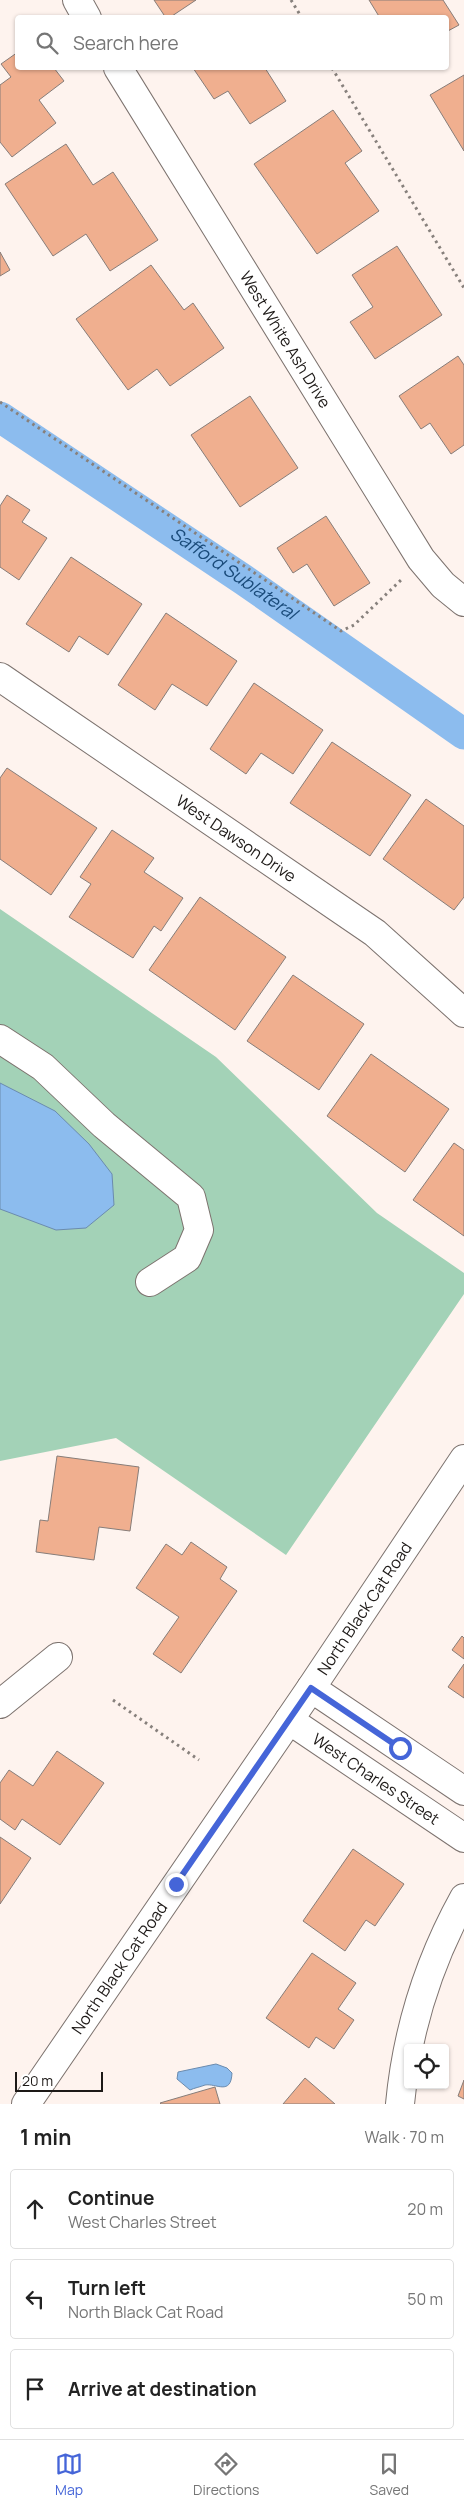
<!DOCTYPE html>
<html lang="en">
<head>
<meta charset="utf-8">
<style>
  :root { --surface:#fff; --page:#f6f6f6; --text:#222; --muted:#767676; --line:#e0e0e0; --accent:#4565d8 }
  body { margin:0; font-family:Manrope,sans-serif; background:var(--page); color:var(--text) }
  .controls { position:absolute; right:15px; bottom:15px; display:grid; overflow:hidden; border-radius:5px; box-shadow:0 1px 4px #0004 }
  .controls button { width:45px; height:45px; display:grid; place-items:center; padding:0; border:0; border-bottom:1px solid var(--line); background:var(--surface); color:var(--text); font:25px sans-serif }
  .scale { position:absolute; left:15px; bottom:12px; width:88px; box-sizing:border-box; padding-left:5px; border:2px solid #1d1917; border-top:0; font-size:14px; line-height:18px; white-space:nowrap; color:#1d1917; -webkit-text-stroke:4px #fff; paint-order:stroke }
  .stop { position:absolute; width:15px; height:15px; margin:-11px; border:4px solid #4565d8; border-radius:50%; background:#fff }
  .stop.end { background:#4565d8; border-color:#fff; box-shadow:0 1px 5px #0008 }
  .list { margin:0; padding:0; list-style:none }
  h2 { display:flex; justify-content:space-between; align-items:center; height:65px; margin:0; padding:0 20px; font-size:21px }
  h2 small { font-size:16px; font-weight:400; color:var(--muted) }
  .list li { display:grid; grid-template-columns:32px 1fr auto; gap:15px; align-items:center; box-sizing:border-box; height:80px; margin:0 10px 10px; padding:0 10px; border:1px solid var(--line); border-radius:5px }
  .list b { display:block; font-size:19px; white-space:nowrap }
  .list p { margin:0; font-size:16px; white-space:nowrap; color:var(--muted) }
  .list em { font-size:16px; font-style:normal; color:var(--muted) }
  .icon { flex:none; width:28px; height:28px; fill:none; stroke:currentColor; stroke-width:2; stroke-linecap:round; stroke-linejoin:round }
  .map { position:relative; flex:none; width:464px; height:2104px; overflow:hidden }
  .search { position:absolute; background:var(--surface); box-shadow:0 1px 4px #0004; left:15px; right:15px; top:15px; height:55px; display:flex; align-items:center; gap:12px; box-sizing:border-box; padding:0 18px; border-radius:5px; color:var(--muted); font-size:19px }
  .sheet { height:335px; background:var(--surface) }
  nav { display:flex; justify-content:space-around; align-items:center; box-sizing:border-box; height:70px; border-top:1px solid var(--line); background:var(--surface); font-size:14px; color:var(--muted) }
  nav a { display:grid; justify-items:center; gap:2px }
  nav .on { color:var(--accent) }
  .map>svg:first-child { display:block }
  .green { fill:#a3d2b7 }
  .water { fill:#8cbcee; stroke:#6b8bae }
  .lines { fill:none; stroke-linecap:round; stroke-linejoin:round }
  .canal { stroke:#8cbcee; stroke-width:31 }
  .building { fill:#f0af8f; stroke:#877d79 }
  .minor-casing { stroke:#7d736f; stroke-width:30 }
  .major-casing { stroke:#7d736f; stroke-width:30 }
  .path { stroke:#87807c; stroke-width:3; stroke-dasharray:2.5 4; stroke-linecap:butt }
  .minor { stroke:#fff; stroke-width:28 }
  .major { stroke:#fff; stroke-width:28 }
  .route { stroke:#4565d8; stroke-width:6 }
  .labels { text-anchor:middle; stroke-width:5; stroke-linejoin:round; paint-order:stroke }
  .street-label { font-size:16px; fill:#1d1917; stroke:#fff }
  .water-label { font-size:18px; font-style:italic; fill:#1a4b7a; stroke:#fff }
</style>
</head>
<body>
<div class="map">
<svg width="464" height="2104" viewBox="0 0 464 2104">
  <rect width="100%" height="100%" fill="#fef3ee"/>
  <path class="green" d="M0,909L216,1057L377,1213L464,1273V1294L286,1555L116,1438L0,1461Z"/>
  <g class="water">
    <path d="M0,1083L55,1111L89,1144L112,1174L114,1205L86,1228L56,1230L0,1209Z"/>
    <path d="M216,2064L227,2068L232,2073C231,2096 216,2083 205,2085C200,2087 194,2088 190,2090L177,2079L178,2072Z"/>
  </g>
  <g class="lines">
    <path class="canal" id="s1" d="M0,417L244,580L464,734"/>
  </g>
  <g class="building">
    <path d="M154,0H196L169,18H166Z"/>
    <path d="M369,0H443L459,25L446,32V18H380Z"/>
    <path d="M18,52V68H54L64,81L39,100L56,123L12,157L0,142V85L11,77L1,64Z"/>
    <path d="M193,68H265L286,101L250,124L228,91L214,99Z"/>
    <path d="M464,75V151L430,95Z"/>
    <path d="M333,110L362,151L345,163L379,211L317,254L254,164Z"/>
    <path d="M66,144L93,185L113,172L158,240L110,271L86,234L53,256L5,184Z"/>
    <path d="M397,246L442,315L375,359L350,322L373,307L352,275Z"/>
    <path d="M0,252L10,270L0,276Z"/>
    <path d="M151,265L184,310L193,303L224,348L170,386L157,369L128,390L76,319Z"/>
    <path d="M458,356L464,365V445L451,454L430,423L421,429L399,396Z"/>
    <path d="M250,396L298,468L240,507L191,435Z"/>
    <path d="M7,495L30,510L22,522L47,538L19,580L0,567V506Z"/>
    <path d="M326,516L370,583L334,606L307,564L293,573L277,548Z"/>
    <path d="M71,557L142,604L108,655L79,636L69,652L26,624Z"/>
    <path d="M166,613L237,661L207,706L172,684L155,710L118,685Z"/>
    <path d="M254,683L323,730L293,774L261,753L246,774L210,749Z"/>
    <path d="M332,742L411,795L370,856L290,803Z"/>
    <path d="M7,768L97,828L51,895L0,859V778Z"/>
    <path d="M426,799L464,826V897L454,910L383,859Z"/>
    <path d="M112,830L154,858L144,872L183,898L161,931L154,926L133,958L69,917L91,884L80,877Z"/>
    <path d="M200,897L286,957L235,1030L149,970Z"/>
    <path d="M293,975L364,1024L319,1090L247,1041Z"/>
    <path d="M371,1054L449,1109L405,1172L327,1116Z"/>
    <path d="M454,1143L464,1150V1236L413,1200Z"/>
    <path d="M57,1456L139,1467L130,1531L99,1527L94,1560L36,1552L40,1520L48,1521Z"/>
    <path d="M191,1542L227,1567L220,1579L237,1591L181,1673L153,1654L179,1617L136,1588L166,1544L182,1555Z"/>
    <path d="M462,1636L464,1638V1659L452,1650Z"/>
    <path d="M464,1664V1698L448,1687Z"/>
    <path d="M57,1751L104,1783L60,1845L22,1819L15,1830L0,1819V1783L9,1770L33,1786Z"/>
    <path d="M0,1837L31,1858L0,1904Z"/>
    <path d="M353,1849L404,1884L375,1926L366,1920L345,1951L303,1921Z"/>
    <path d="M312,1953L356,1983L338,2009L354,2020L334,2049L316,2037L309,2048L266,2018Z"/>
    <path d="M305,2078L335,2104H283Z"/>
    <path d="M464,2080V2099L458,2096Z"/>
    <path d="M215,2087L220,2104H161L160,2103Z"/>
  </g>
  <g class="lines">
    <g class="minor-casing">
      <g id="minor">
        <path d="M77,0L87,18"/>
        <path id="s2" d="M118,68L421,559L443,585L464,602"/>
        <path id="s3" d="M0,677L375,933L464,1013"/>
        <path d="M0,1039L43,1067L104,1125L191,1197L199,1230L187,1258L150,1282"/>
        <path d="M311,1688L464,1791"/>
        <path d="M0,1704L58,1657"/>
        <path id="s4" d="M289,1720L464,1838"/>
        <path d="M400,2104C407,2030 428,1963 464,1898"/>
      </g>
    </g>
    <g class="major-casing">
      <g id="major">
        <path id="s5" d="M26,2104L311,1688L464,1459"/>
      </g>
    </g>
    <g class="path">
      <path d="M291,0L302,18"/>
      <path d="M332,68L464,288"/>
      <path d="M0,402L341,631L354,625L402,579"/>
      <path d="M113,1700L199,1760"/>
    </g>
    <use href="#minor" class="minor"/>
    <use href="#major" class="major"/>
  </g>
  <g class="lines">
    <path class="route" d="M176,1884L311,1688L400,1748"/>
  </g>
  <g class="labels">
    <g class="street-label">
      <text dy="6" stroke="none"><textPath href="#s2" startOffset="319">West White Ash Drive</textPath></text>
      <text dy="6" stroke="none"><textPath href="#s3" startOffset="286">West Dawson Drive</textPath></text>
      <text dy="6" stroke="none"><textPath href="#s5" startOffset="600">North Black Cat Road</textPath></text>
      <text dy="6" stroke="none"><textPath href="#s4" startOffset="105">West Charles Street</textPath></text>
      <text dy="6" stroke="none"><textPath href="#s5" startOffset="165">North Black Cat Road</textPath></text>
    </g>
    <g class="water-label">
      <text dy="6" stroke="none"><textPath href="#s1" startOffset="281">Safford Sublateral</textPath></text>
    </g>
  </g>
</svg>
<div class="controls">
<button><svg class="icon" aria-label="locate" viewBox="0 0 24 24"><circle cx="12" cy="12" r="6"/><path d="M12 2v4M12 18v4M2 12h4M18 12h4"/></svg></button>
</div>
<div class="scale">20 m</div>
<div class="stop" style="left:400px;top:1748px"></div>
<div class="stop end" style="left:176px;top:1884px"></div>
<div class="search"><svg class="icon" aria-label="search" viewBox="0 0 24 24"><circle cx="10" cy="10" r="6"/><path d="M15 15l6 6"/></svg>Search here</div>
</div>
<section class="sheet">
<h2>1 min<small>Walk · 70 m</small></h2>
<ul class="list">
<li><svg class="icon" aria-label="ahead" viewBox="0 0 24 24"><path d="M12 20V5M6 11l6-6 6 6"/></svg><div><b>Continue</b><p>West Charles Street</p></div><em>20 m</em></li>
<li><svg class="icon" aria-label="left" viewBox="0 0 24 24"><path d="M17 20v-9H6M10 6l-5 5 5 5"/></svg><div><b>Turn left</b><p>North Black Cat Road</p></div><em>50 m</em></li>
<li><svg class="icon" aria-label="arrive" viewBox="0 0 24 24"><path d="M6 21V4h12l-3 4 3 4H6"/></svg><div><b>Arrive at destination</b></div></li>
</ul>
</section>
<nav>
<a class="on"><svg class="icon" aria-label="map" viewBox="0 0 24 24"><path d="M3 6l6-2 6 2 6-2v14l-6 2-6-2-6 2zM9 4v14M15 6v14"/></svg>Map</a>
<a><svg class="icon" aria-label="directions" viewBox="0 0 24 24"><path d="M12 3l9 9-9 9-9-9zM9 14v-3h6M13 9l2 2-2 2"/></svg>Directions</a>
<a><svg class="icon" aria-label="saved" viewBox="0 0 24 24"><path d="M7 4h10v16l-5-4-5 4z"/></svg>Saved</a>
</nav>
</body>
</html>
